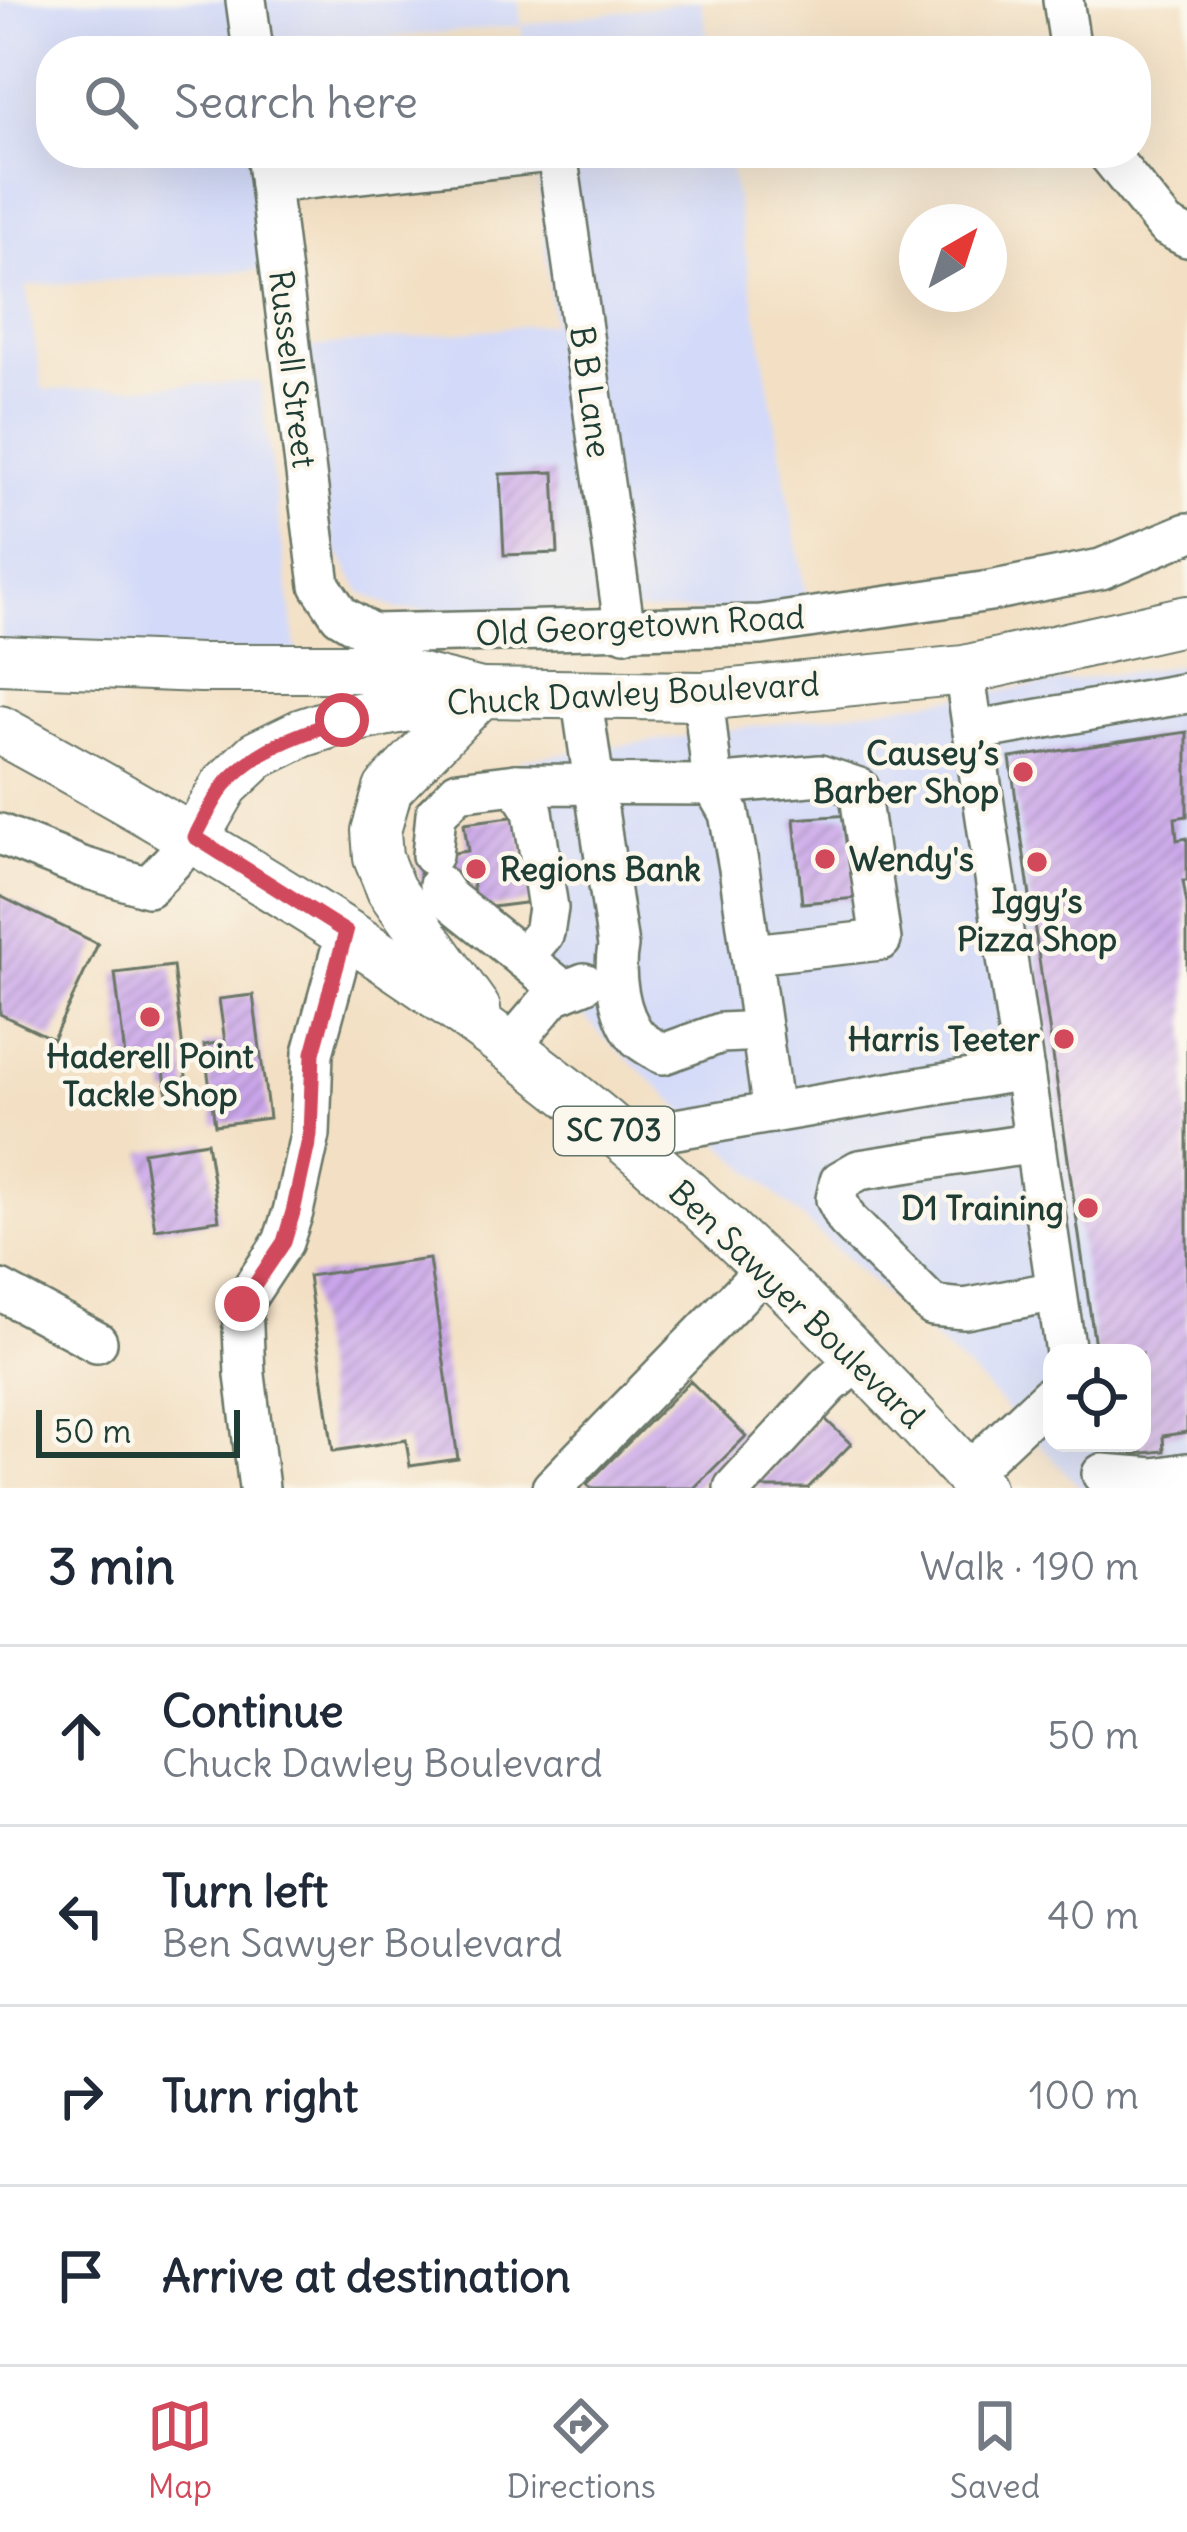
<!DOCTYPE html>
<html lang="en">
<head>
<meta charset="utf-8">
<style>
  :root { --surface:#fff; --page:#f2f2f3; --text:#1f2937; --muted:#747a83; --line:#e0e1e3; --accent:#d1495b }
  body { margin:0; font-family:Delius,sans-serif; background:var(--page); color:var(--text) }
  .controls { position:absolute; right:36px; bottom:36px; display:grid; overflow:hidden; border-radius:24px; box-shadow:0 12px 48px #0002 }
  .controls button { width:108px; height:108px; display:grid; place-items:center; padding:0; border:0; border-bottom:3px solid var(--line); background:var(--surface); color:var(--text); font:60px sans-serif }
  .compass { position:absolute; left:899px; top:204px; width:108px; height:108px; border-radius:50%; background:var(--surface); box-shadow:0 12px 48px #0002; rotate:39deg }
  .scale { position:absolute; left:36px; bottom:30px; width:204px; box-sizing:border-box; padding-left:12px; border:6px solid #1f3d34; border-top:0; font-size:33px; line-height:42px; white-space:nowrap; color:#1f3d34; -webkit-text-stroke:9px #fbf7ec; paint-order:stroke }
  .stop { position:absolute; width:36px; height:36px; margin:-27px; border:9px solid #d1495b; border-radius:50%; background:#fff }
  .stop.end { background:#d1495b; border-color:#fff; box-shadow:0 3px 12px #0008 }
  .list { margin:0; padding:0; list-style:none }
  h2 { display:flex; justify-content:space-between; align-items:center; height:156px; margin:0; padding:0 48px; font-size:51px }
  h2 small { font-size:39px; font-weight:400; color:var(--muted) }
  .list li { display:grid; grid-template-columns:78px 1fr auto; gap:36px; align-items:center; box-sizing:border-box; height:180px; padding:0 48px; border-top:3px solid var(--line) }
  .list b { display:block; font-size:45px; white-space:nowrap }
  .list p { margin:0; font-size:39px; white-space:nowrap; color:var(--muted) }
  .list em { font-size:39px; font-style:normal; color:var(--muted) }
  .icon { flex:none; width:66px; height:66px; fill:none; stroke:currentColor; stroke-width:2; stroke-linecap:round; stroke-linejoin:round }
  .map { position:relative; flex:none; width:1187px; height:1488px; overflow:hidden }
  .search { position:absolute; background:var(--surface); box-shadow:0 12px 48px #0002; left:36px; right:36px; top:36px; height:132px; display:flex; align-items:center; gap:30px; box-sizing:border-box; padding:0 42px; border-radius:48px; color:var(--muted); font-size:45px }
  .sheet { height:876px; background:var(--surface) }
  nav { display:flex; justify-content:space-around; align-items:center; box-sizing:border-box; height:168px; border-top:3px solid var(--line); background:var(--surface); font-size:33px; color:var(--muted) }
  nav a { display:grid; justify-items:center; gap:6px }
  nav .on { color:var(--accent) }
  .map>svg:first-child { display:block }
  .built { fill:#d2d9f9; fill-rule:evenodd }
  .building { fill:url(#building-hatch) }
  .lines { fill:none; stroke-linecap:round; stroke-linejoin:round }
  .minor-casing { stroke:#697666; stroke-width:44 }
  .major-casing { stroke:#697666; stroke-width:52 }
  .minor { stroke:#fff; stroke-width:39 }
  .major { stroke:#fff; stroke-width:48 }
  .route { stroke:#d1495b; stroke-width:15 }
  .poi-dot { fill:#d1495b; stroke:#fbf7ec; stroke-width:4.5 }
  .labels { text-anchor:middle; stroke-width:9; stroke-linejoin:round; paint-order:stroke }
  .shield { fill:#fbf7ec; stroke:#61756b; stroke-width:3 }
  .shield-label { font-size:30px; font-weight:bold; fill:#1f3d34 }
  .street-label { font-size:33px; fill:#1f3d34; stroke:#fbf7ec }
  .poi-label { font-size:33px; font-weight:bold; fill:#1f3d34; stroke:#fbf7ec; text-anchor:end }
</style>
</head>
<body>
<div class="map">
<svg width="1187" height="1488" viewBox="0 0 1187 1488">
  <defs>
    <pattern id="building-hatch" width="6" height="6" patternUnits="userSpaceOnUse" patternTransform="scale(3)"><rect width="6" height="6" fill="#caa5ea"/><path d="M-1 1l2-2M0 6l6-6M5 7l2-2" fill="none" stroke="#a388be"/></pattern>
  </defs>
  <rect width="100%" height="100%" fill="#fbf7ec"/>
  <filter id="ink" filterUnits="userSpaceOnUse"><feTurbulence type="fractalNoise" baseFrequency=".00833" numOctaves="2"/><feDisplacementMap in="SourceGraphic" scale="24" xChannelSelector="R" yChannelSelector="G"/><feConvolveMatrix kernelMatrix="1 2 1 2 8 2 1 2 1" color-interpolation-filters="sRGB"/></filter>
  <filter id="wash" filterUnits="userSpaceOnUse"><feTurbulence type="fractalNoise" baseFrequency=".004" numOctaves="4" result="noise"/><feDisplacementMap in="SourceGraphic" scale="48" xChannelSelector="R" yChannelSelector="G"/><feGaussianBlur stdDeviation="2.7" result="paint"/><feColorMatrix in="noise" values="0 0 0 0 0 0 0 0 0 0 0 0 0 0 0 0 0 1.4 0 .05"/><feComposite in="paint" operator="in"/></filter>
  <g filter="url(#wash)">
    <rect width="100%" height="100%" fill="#f3e0c4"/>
    <g class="built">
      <path d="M0,0H518L522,25L701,0L710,51H524L521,26L264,48L263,51H51V153H276L293,268L26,286L43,390L260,382L297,654L0,641Z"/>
      <path d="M535,153H728L809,612L398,610L361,592L334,546L302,348L553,323Z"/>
      <path d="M1187,664V1488H1081L980,1381L603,1036L546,978L520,760ZM1052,1353H1142V1443H1052Z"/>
    </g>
    <g id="blocks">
      <g class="building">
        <path d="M554,472L558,553L504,555L500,474Z"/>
        <path d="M1187,732V816L1175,818L1177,840L1187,838V881H1183L1187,905V1432L1163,1436L1164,1451L1134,1454L1119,1443H1142V1353H1096L1010,758Z"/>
        <path d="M849,815L857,898L802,903L794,819Z"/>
        <path d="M519,816L532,902L476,909L472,880L422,889L417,858L468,851L464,823Z"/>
        <path d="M0,896L98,944L53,1039L0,1014Z"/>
        <path d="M173,966L188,1093L167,1095L163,1061L126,1066L115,973Z"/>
        <path d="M253,995L269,1118L215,1125L204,1045L225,1042L219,999Z"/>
        <path d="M207,1142L219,1220L155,1229L143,1152Z"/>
        <path d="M429,1259L458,1459L410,1466L406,1440L333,1451L308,1276Z"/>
        <path d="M690,1381L746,1436L694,1488H591L587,1484Z"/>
        <path d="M822,1416L851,1444L808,1488H753Z"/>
      </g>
    </g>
  </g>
  <g filter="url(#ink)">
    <use href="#blocks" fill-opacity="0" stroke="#697666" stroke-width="3"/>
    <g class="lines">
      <g class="minor-casing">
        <g id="minor">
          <path d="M246,0L253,51"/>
          <path d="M1063,0L1071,51"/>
          <path d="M266,153L320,585L340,615L372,634L761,625L990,591L1101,569L1187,533"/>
          <path d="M557,153L625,631"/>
          <path d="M1107,153L1166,226L1187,237"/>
          <path d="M270,183L541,153"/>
          <path d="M964,670L1066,1353"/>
          <path d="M581,694L618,946C613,973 618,1016 638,1038C644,1044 655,1049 663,1054L721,1033L762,1031"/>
          <path d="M703,696L713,785L729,813L739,868L773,1113"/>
          <path d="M973,731L1187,693"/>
          <path d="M516,784L533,811L548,908L544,933L523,958"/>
          <path d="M0,834L82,867L148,887L195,837"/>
          <path d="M432,855L436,814L458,791L516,784L713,785L820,775L859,788L881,940L752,954"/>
          <path d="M439,885L448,898L564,991"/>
          <path d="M508,1049L554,995L584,983"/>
          <path d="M623,1138L1024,1070"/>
          <path d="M1035,1143L859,1170L840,1181L836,1199L847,1220L933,1306L965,1309L1056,1291"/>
          <path d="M0,1290L97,1342"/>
          <path d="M967,1474L1052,1394"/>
          <path d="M1102,1474L1154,1478L1187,1473"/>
          <path d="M259,1488L245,1375L242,1304L283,1242L293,1212L310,1135L313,1053L346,932"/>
          <path d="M552,1488L767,1267"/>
          <path d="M734,1488L829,1385L858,1360"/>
        </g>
      </g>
      <g class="major-casing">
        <g id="major">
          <path d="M0,660L201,668H381L481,693L388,789L376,831L378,858L391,890L476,1009"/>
          <path d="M0,730C210,845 418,967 602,1120C737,1233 862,1358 980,1488"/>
          <path d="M195,837L225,785L257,755L302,733L342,720L481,693L703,696L964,670L1187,620"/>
        </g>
      </g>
      <use href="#minor" class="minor"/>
      <use href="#major" class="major"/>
    </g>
  </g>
  <g class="lines" filter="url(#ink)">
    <path class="route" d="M242,1304L284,1242L293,1212L310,1135L313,1053L346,932L195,837C204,820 213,801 224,786C253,750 299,734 342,720"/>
  </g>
  <g class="poi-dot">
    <circle cx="1023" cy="772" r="12"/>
    <circle cx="825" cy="859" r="12"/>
    <circle cx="1037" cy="862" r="12"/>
    <circle cx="476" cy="869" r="12"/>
    <circle cx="150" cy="1017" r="12"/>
    <circle cx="1064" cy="1039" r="12"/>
    <circle cx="1088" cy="1208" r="12"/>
  </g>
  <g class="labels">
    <rect class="shield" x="554" y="1107" width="120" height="48" rx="9"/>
    <g class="shield-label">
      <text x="614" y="1141">SC 703</text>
    </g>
    <g class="street-label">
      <text transform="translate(293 369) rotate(83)" y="12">Russell Street</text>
      <text transform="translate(591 392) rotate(82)" y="12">B B Lane</text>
      <text transform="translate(640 625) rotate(-3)" y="12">Old Georgetown Road</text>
      <text transform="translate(633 693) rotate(-3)" y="12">Chuck Dawley Boulevard</text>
      <text transform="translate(797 1304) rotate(44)" y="12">Ben Sawyer Boulevard</text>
    </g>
    <g class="poi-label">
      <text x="999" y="765">Causey’s<tspan x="999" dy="38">Barber Shop</tspan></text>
      <text x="849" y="871" text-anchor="start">Wendy's</text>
      <text x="500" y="881" text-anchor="start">Regions Bank</text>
      <text x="1037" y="913" text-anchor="middle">Iggy’s<tspan x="1037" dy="38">Pizza Shop</tspan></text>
      <text x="1040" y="1051">Harris Teeter</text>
      <text x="150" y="1068" text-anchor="middle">Haderell Point<tspan x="150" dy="38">Tackle Shop</tspan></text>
      <text x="1064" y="1220">D1 Training</text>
    </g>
  </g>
</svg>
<div class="controls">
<button><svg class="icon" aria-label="locate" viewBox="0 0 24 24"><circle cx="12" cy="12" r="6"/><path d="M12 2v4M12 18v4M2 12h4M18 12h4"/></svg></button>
</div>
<svg class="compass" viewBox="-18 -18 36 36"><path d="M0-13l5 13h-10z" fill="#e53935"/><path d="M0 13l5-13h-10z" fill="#747a83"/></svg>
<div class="scale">50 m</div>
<div class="stop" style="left:342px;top:720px"></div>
<div class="stop end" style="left:242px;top:1304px"></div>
<div class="search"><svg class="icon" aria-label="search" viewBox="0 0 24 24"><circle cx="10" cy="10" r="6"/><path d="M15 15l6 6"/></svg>Search here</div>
</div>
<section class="sheet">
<h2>3 min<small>Walk · 190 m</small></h2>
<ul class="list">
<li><svg class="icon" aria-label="ahead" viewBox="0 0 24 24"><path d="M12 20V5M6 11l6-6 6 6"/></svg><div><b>Continue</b><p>Chuck Dawley Boulevard</p></div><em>50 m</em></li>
<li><svg class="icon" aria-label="left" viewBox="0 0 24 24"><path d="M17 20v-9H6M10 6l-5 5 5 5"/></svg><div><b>Turn left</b><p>Ben Sawyer Boulevard</p></div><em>40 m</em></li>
<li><svg class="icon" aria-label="right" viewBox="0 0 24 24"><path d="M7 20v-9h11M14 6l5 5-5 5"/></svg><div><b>Turn right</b></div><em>100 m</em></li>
<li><svg class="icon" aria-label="arrive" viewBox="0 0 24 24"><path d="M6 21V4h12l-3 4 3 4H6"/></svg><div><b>Arrive at destination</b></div></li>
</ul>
</section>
<nav>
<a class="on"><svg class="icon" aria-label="map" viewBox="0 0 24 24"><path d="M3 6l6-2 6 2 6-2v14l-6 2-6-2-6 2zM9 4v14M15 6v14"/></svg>Map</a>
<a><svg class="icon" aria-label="directions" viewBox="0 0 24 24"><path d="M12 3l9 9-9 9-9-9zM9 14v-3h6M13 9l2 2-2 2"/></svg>Directions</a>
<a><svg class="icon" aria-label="saved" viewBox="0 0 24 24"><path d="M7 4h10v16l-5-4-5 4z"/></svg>Saved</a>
</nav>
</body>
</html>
